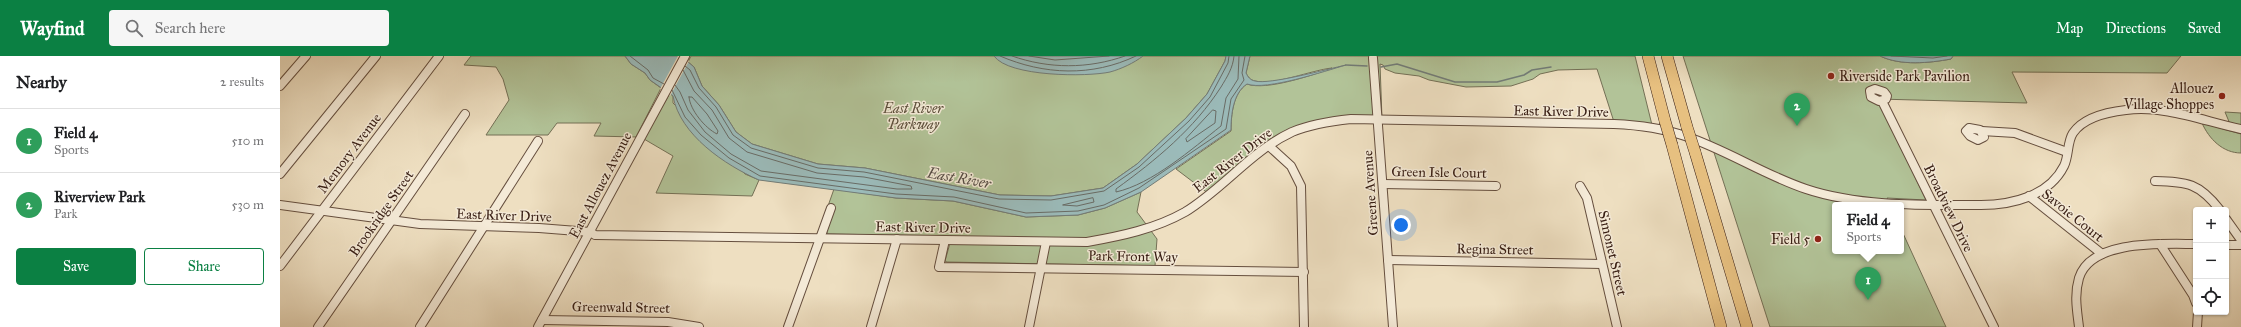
<!DOCTYPE html>
<html lang="en">
<head>
<meta charset="utf-8">
<style>
  :root { --surface:#fff; --page:#f6f6f6; --text:#202124; --muted:#757577; --line:#e0e0e0; --accent:#0b8043 }
  body { margin:0; font-family:"IM FELL Great Primer",serif; background:var(--page); color:var(--text) }
  .controls { position:absolute; right:12px; bottom:12px; display:grid; overflow:hidden; border-radius:4px; box-shadow:0 1px 3px #0004 }
  .controls button { width:36px; height:36px; display:grid; place-items:center; padding:0; border:0; border-bottom:1px solid var(--line); background:var(--surface); color:var(--text); font:20px sans-serif }
  .you { position:absolute; left:1121px; top:169px; width:14px; height:14px; margin:-10px; border:3px solid #fff; border-radius:50%; background:#1a73e8; box-shadow:0 0 0 6px #1a73e833 }
  .badge { display:grid; place-items:center; width:26px; height:26px; border-radius:50%; background:var(--accent); color:#fff; font-size:13px; font-weight:700 }
  .pin { position:absolute; translate:-50% -33px; filter:drop-shadow(0 1px 2px #0008) }
  .pin::after { content:''; position:absolute; top:21px; width:14px; height:12px; background:inherit; clip-path:polygon(0 0,100% 0,50% 100%) }
  .popup { position:absolute; left:1552px; top:146px; width:72px; height:52px; box-sizing:border-box; display:grid; place-content:center; border-radius:4px; background:var(--surface); filter:drop-shadow(0 1px 3px #0005); font-size:13px; white-space:nowrap; color:var(--muted) }
  .popup b { font-size:15px; color:var(--text) }
  .popup::after { content:''; position:absolute; left:50%; top:100%; margin-left:-8px; border:8px solid transparent; border-top-color:var(--surface) }
  .list { margin:0; padding:0; list-style:none }
  h2 { display:flex; justify-content:space-between; align-items:center; height:52px; margin:0; padding:0 16px; font-size:17px }
  h2 small { font-size:13px; font-weight:400; color:var(--muted) }
  .list li { display:grid; grid-template-columns:26px 1fr auto; gap:12px; align-items:center; box-sizing:border-box; height:64px; padding:0 16px; border-top:1px solid var(--line) }
  .list b { display:block; font-size:15px; white-space:nowrap }
  .list p { margin:0; font-size:13px; white-space:nowrap; color:var(--muted) }
  .list em { font-size:13px; font-style:normal; color:var(--muted) }
  .actions { display:flex; gap:8px; padding:12px 16px }
  .actions a { flex:1; padding:9px 0; border:1px solid var(--accent); border-radius:4px; text-align:center; font-size:14px; color:var(--accent) }
  .actions .main { background:var(--accent); color:#fff }
  .icon { flex:none; width:22px; height:22px; fill:none; stroke:currentColor; stroke-width:2; stroke-linecap:round; stroke-linejoin:round }
  .map { position:relative; flex:none; width:1961px; height:271px; overflow:hidden }
  header { display:flex; align-items:center; gap:24px; box-sizing:border-box; height:56px; padding:0 20px; background:var(--accent); color:#fff }
  header strong { font-size:19px }
  nav { display:flex; gap:22px; margin-inline-start:auto; font-size:14px }
  .search { width:280px; height:36px; background:var(--page); display:flex; align-items:center; gap:10px; box-sizing:border-box; padding:0 14px; border-radius:4px; color:var(--muted); font-size:15px }
  main { display:flex }
  aside { flex:1; background:var(--surface) }
  .map>svg:first-child { display:block }
  .green { fill:#b2c398; stroke:#747056 }
  .water { fill:#9bbbba; stroke:#737c77 }
  .pier { fill:#eedfc1 }
  .lines { fill:none; stroke-linecap:round; stroke-linejoin:round }
  .shore { stroke:#696c66; stroke-width:1 }
  .stream { stroke:#737c77; stroke-width:1.5 }
  .minor-casing { stroke:#654e3e; stroke-width:10 }
  .highway-casing { stroke:#371d13; stroke-width:12 }
  .minor { stroke:#f4ead7; stroke-width:8 }
  .highway { stroke:#e7c080; stroke-width:11 }
  .highway-bridge-casing { stroke:#371d13; stroke-width:12; stroke-linecap:butt }
  .highway-bridge { stroke:#e7c080; stroke-width:11 }
  .poi-dot { fill:#8f2418; stroke:#f4ead7; stroke-width:1.5 }
  .labels { text-anchor:middle; stroke-width:3; stroke-linejoin:round; paint-order:stroke }
  .poi-label { font-size:14px; fill:#371d13; stroke:#f4ead7; text-anchor:end }
  .park-label { font-size:14px; font-style:italic; fill:#5c4f3b; stroke:#f4ead7 }
  .street-label { font-size:14px; fill:#371d13; stroke:#f4ead7 }
  .water-label { font-size:15px; font-style:italic; fill:#554c45; stroke:#f4ead7 }
</style>
</head>
<body>
<header>
<strong>Wayfind</strong>
<div class="search"><svg class="icon" aria-label="search" viewBox="0 0 24 24"><circle cx="10" cy="10" r="6"/><path d="M15 15l6 6"/></svg>Search here</div>
<nav><a>Map</a><a>Directions</a><a>Saved</a></nav>
</header>
<main>
<aside>
<h2>Nearby<small>2 results</small></h2>
<ul class="list">
<li><span class="badge" style="background:#2e9e5b">1</span><div><b>Field 4</b><p>Sports</p></div><em>510 m</em></li>
<li><span class="badge" style="background:#2e9e5b">2</span><div><b>Riverview Park</b><p>Park</p></div><em>530 m</em></li>
</ul>
<div class="actions"><a class="main">Save</a><a>Share</a></div>
</aside>
<div class="map">
<svg width="1961" height="271" viewBox="0 0 1961 271">
  <rect width="100%" height="100%" fill="#eedfc1"/>
  <filter id="stains"><feTurbulence type="fractalNoise" baseFrequency=".005" numOctaves="4"/><feColorMatrix values="0 0 0 0 .2 0 0 0 0 .09 0 0 0 0 .02 0 0 0 .5 -.17"/></filter>
  <radialGradient id="worn" r=".72"><stop offset=".6" stop-color="#630" stop-opacity="0"/><stop offset="1" stop-color="#630" stop-opacity=".3"/></radialGradient>
  <g class="green">
    <path d="M191,0H345L351,8L365,17L370,24L381,32L356,81L314,80L321,67H277L268,79H206L229,44L223,23L216,11L184,9Z"/>
    <path d="M411,0H946L945,5L927,38L906,62L857,108L823,132L771,140L720,139L585,112L538,108L472,88L456,76L439,49L422,30L414,11L408,6Z"/>
    <path d="M970,0H1355L1372,69L1334,66L1317,13L1278,14L1260,18L1253,23L1231,30L1186,31L1149,24L1139,20L1115,17L1105,13L1103,9L1100,8L1102,63L1080,64L1014,76L929,138L896,113L951,75C951,59 953,37 967,28C986,35 1033,19 1052,12C1032,14 993,30 975,25C970,24 968,21 966,17Z"/>
    <path d="M1403,0H1600C1621,10 1649,7 1671,3L1673,0H1901L1887,17L1732,16L1747,47L1598,43L1646,144L1607,142L1610,149H1555V195H1621V173L1666,271H1490Z"/>
    <path d="M390,37L393,40V47L465,118L479,124L472,140L376,137L393,100L364,83Z"/>
    <path d="M1945,56L1961,57V70L1950,68Z"/>
    <path d="M1922,67L1961,78V97C1943,97 1929,83 1922,67Z"/>
    <path d="M554,133L616,142L673,145L746,161L798,159L825,152L861,136L857,156L877,183L875,210L667,206L665,205L672,180L548,178L546,175L548,150Z"/>
  </g>
  <g class="water">
    <path d="M345,0H401L414,11L422,30L439,49L456,76L472,88L538,108L585,112L720,139L771,140L823,132L857,108L906,62L927,38L945,5L946,0H970L966,17C968,21 970,24 975,25C989,29 1048,13 1066,9C1045,15 986,35 967,28C953,37 951,59 951,74L861,136L825,152L798,159L746,161L673,145L616,142L479,124C445,109 400,79 393,40L370,24L365,17L351,8Z"/>
    <path d="M714,0H863C854,7 841,13 830,16C807,21 729,21 714,0Z"/>
    <path d="M1600,0H1673L1671,3C1649,7 1621,10 1600,0Z"/>
  </g>
  <path class="pier" d="M398,0H404L409,5L390,40L380,33Z"/>
  <g class="lines">
    <g class="shore">
      <path d="M350,0L368,14L373,22L384,28"/>
      <path d="M720,0C764,19 812,21 856,0"/>
      <path d="M732,0C769,13 808,13 845,0"/>
      <path d="M749,0L775,4L829,0"/>
      <path d="M954,0C953,12 947,21 941,31C914,73 876,104 836,133V136C872,128 912,93 941,70L946,42L958,23L959,0"/>
      <path d="M1611,0L1653,2L1667,0"/>
      <path d="M405,10L410,14L419,32L436,51L453,79L471,92L538,112L584,116L719,143L771,144L824,135L859,111L909,65L930,41L948,7L949,0"/>
      <path d="M395,29L400,36L408,54L425,76L451,98L481,115L617,133H632L631,130L584,121L537,117L467,96L449,82L432,54L414,35L403,14"/>
      <path d="M392,34L405,61L421,79L449,102L480,120L616,138L674,141L746,157L798,155L824,149L859,132L946,73L951,43L964,24L962,17L965,0"/>
      <path d="M409,41H412L427,58L438,75L437,78C425,72 410,54 409,41Z"/>
      <path d="M933,54L936,55L935,67L907,86L906,83Z"/>
      <path d="M813,142L814,146L797,150L783,149Z"/>
    </g>
    <g class="stream">
      <path d="M1066,9L1087,10"/>
      <path d="M1101,11L1117,8L1175,26H1217L1244,19L1252,14L1271,11"/>
    </g>
    <g class="minor-casing">
      <g id="minor">
        <path d="M1093,2L1113,271"/>
        <path d="M0,30L26,0"/>
        <path d="M1595,33L1604,36L1607,40L1606,43L1599,45L1591,41L1590,35Z"/>
        <path d="M1602,45L1714,271"/>
        <path d="M1689,72L1700,74L1704,81L1698,84L1690,80L1686,75Z"/>
        <path d="M1702,75L1735,77L1787,96"/>
        <path d="M989,90L1011,110L1021,130L1024,271"/>
        <path d="M0,118L96,0"/>
        <path d="M1875,125C1908,126 1919,127 1940,154"/>
        <path d="M1103,128L1216,130"/>
        <path d="M1300,130L1307,142L1337,271"/>
        <path d="M1749,140L1822,198"/>
        <path d="M0,149L140,168L259,172L310,176L315,179L807,186C841,180 875,173 905,156C943,133 971,95 1012,76C1031,68 1051,65 1071,63L1334,68C1358,69 1382,72 1405,80C1447,94 1484,119 1526,133C1580,151 1644,149 1701,149C1732,149 1769,140 1784,110C1789,100 1787,86 1793,77C1804,61 1828,56 1846,54C1885,49 1923,65 1961,73"/>
        <path d="M1946,163L1961,184"/>
        <path d="M665,184L659,211L1024,216"/>
        <path d="M1880,188L1913,239L1916,247"/>
        <path d="M1946,189H1961"/>
        <path d="M1108,204L1322,208"/>
        <path d="M0,210L159,0"/>
        <path d="M262,264L388,266L419,271"/>
        <path d="M38,271L185,58"/>
        <path d="M140,271L258,85"/>
        <path d="M258,271L405,0"/>
        <path d="M508,271L551,152"/>
        <path d="M591,271L617,183"/>
        <path d="M749,271L766,186"/>
        <path d="M1799,271C1797,254 1794,239 1799,222C1811,183 1884,188 1916,188"/>
        <path d="M1917,271L1918,256"/>
      </g>
    </g>
    <g class="highway-casing">
      <g id="highway">
        <path d="M1368,0L1385,65"/>
        <path d="M1387,0L1407,71"/>
        <path d="M1392,89L1441,271"/>
        <path d="M1415,96L1467,271"/>
      </g>
    </g>
    <use href="#minor" class="minor"/>
    <use href="#highway" class="highway"/>
    <g class="highway-bridge-casing">
      <g id="highway-bridge">
        <path d="M1385,65L1392,89"/>
        <path d="M1407,71L1415,96"/>
      </g>
    </g>
    <use href="#highway-bridge" class="highway-bridge"/>
  </g>
  <g class="poi-dot">
    <circle cx="1551" cy="20" r="4"/>
    <circle cx="1942" cy="40" r="4"/>
    <circle cx="1538" cy="183" r="4"/>
  </g>
  <g class="labels">
    <g class="poi-label">
      <text x="1559" y="25" text-anchor="start">Riverside Park Pavilion</text>
      <text x="1934" y="37">Allouez<tspan x="1934" dy="16">Village Shoppes</tspan></text>
      <text x="1530" y="188">Field 5</text>
    </g>
    <g class="park-label">
      <text x="633" y="57">East River<tspan x="633" dy="16">Parkway</tspan></text>
    </g>
    <g class="street-label">
      <text transform="translate(1281 55) rotate(1)" y="5">East River Drive</text>
      <text transform="translate(69 97) rotate(-53)" y="5">Memory Avenue</text>
      <text transform="translate(952 104) rotate(-38)" y="5">East River Drive</text>
      <text transform="translate(1159 116) rotate(1)" y="5">Green Isle Court</text>
      <text transform="translate(320 129) rotate(-62)" y="5">East Allouez Avenue</text>
      <text transform="translate(1090 137) rotate(-94)" y="5">Greene Avenue</text>
      <text transform="translate(1669 152) rotate(64)" y="5">Broadview Drive</text>
      <text transform="translate(101 157) rotate(-55)" y="5">Brookridge Street</text>
      <text transform="translate(224 159) rotate(2)" y="5">East River Drive</text>
      <text transform="translate(1793 159) rotate(39)" y="5">Savoie Court</text>
      <text transform="translate(643 171) rotate(1)" y="5">East River Drive</text>
      <text transform="translate(1215 193) rotate(1)" y="5">Regina Street</text>
      <text transform="translate(1333 197) rotate(77)" y="5">Simonet Street</text>
      <text transform="translate(853 200) rotate(1)" y="5">Park Front Way</text>
      <text transform="translate(341 251) rotate(1)" y="5">Greenwald Street</text>
    </g>
    <g class="water-label">
      <text transform="translate(679 122) rotate(10)" y="5">East River</text>
    </g>
  </g>
  <rect width="100%" height="100%" filter="url(#stains)"/>
  <rect width="100%" height="100%" fill="url(#worn)"/>
</svg>
<div class="controls">
<button>+</button>
<button>−</button>
<button><svg class="icon" aria-label="locate" viewBox="0 0 24 24"><circle cx="12" cy="12" r="6"/><path d="M12 2v4M12 18v4M2 12h4M18 12h4"/></svg></button>
</div>
<div class="you"></div>
<div class="pin badge" style="left:1588px;top:244px;background:#2e9e5b">1</div>
<div class="popup"><b>Field 4</b>Sports</div>
<div class="pin badge" style="left:1517px;top:70px;background:#2e9e5b">2</div>
</div>
</main>
</body>
</html>
